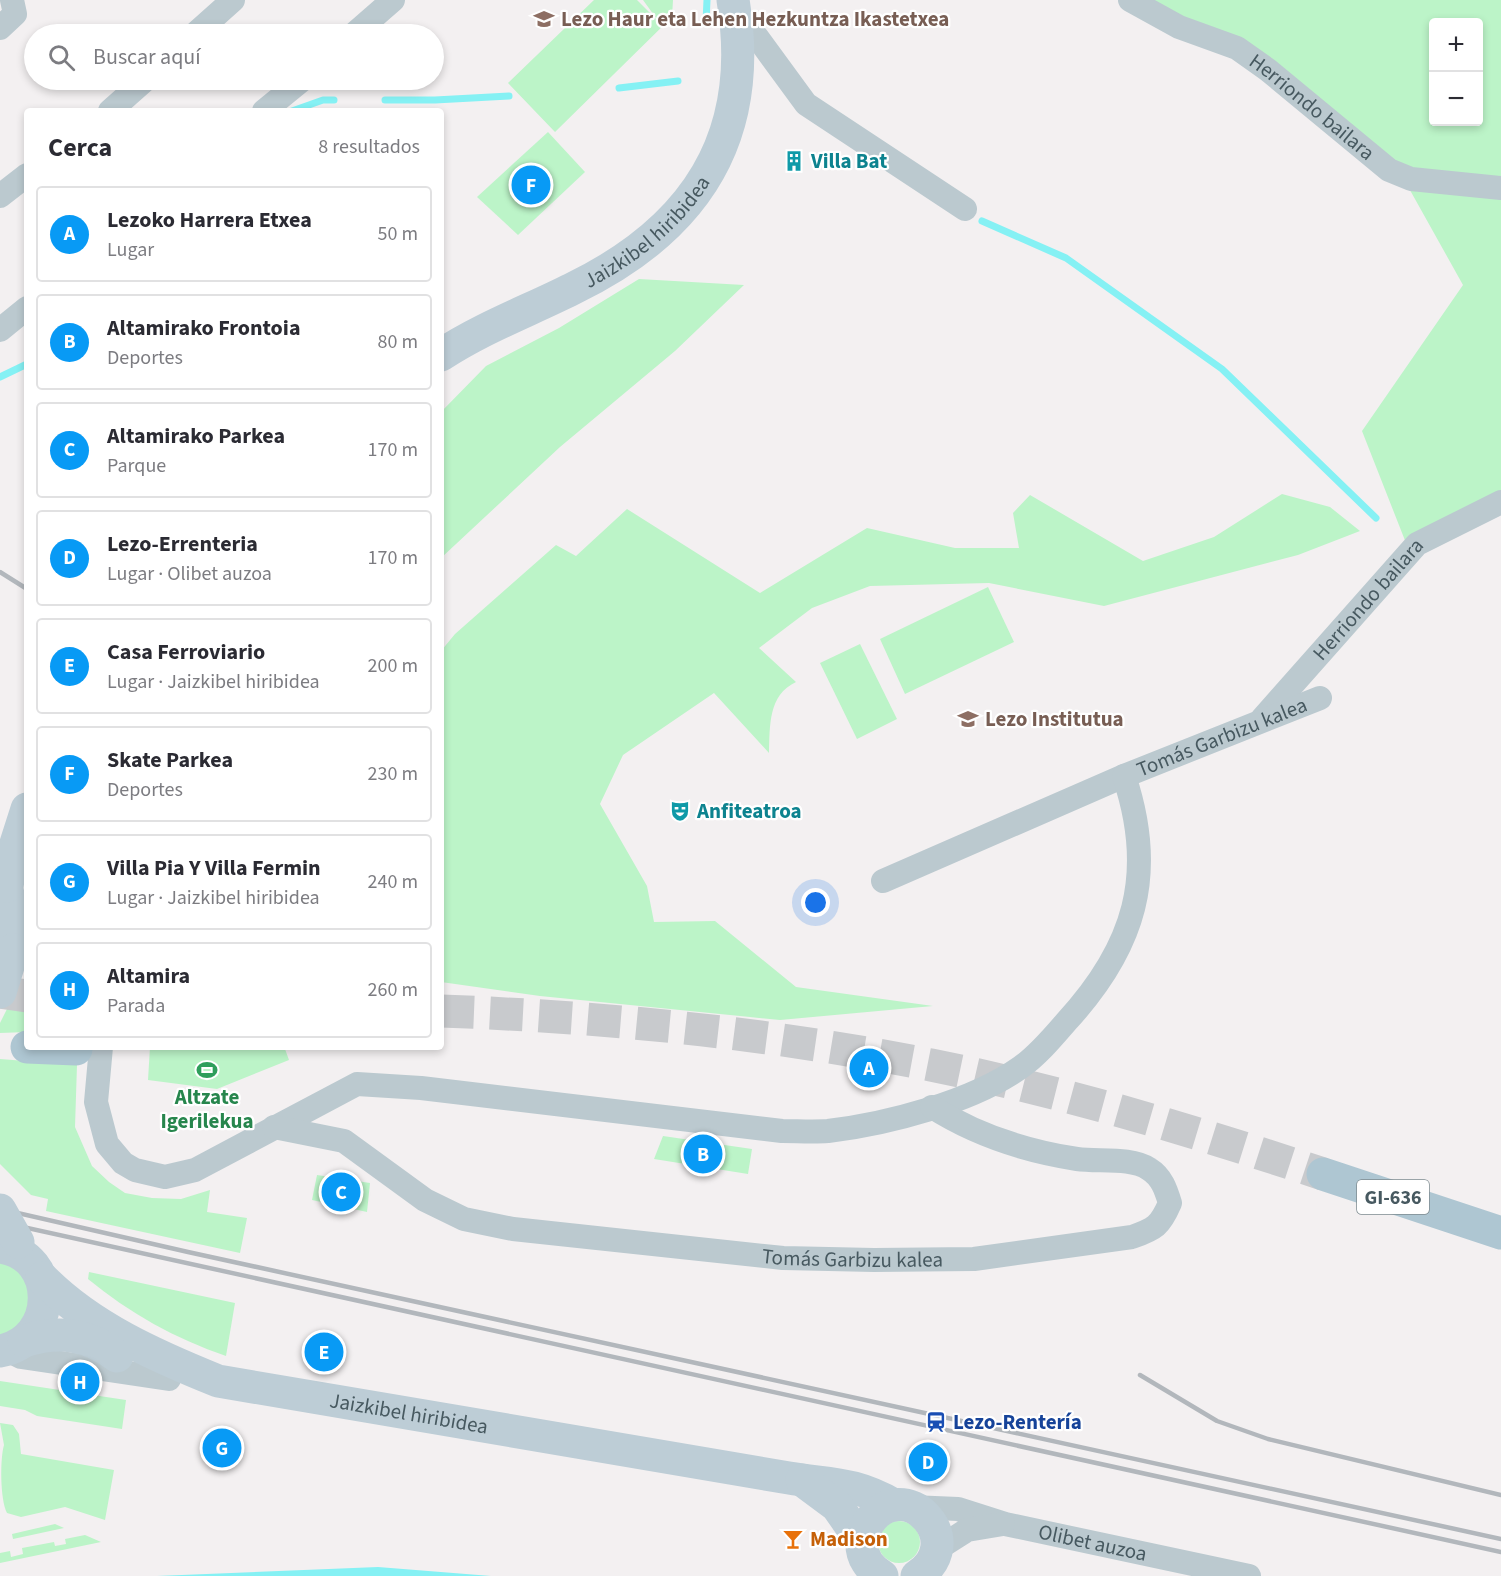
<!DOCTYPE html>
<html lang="es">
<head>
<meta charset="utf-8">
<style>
  :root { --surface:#fff; --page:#f7f7f7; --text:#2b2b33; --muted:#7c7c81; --line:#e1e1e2; --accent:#089af5 }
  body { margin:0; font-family:"Source Sans 3",sans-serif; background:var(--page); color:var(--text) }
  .controls { position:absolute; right:18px; top:18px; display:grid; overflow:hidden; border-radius:6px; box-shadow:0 3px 9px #0003 }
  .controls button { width:54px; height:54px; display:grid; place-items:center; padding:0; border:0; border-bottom:2px solid var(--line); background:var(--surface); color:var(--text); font:30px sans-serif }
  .you { position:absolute; left:816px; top:903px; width:21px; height:21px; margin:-15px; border:4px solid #fff; border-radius:50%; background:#1a73e8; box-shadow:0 0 0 9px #1a73e833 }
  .badge { display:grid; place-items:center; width:39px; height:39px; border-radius:50%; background:var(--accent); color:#fff; font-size:20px; font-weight:700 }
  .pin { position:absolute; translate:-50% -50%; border:3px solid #fff; box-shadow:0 2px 6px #0006 }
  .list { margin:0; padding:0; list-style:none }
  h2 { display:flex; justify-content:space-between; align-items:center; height:78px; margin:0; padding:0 24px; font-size:26px }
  h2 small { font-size:20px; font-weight:400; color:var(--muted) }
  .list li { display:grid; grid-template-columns:39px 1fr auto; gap:18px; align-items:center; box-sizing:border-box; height:96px; margin:0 12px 12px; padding:0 12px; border:2px solid var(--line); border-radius:6px }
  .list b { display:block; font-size:22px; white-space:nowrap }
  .list p { margin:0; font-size:20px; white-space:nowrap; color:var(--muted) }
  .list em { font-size:20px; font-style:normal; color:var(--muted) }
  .icon { flex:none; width:33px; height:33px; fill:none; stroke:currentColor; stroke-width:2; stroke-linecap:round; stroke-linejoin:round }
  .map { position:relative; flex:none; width:1501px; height:1576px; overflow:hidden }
  .search { position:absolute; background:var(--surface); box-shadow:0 3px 9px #0003; left:24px; top:24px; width:420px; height:66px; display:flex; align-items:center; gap:15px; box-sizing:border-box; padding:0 21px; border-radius:33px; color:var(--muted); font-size:22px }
  .panel { position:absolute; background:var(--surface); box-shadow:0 3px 9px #0003; left:24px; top:108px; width:420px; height:942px; border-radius:6px }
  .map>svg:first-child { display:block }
  .green { fill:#bcf4c8; fill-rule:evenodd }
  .water { fill:#85f1f4 }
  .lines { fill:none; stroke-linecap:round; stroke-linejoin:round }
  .stream { stroke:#85f1f4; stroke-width:7 }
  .primary-tunnel { stroke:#c8cacd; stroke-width:33; stroke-dasharray:33 16; stroke-linecap:butt }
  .minor { stroke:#bbc9cf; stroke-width:24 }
  .secondary { stroke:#bdcdd6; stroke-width:33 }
  .primary { stroke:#aec6d2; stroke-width:33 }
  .rail { stroke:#b2b7bc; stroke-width:4.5 }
  .secondary-bridge { stroke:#bdcdd6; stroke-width:33 }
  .labels { text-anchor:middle; stroke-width:4.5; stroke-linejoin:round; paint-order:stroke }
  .shield { fill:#fff; stroke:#7e8b90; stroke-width:1.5 }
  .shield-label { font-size:20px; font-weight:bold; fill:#475960 }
  .education-label { font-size:21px; font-weight:bold; fill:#785e54; stroke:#fff; text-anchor:start }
  .street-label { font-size:21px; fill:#475960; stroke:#fff }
  .culture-label { font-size:21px; font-weight:bold; fill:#0d838f; stroke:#fff; text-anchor:start }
  .leisure-label { font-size:21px; font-weight:bold; fill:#27864d; stroke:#fff }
  .transit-label { font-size:21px; font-weight:bold; fill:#164399; stroke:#fff; text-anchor:start }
  .food-label { font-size:21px; font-weight:bold; fill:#c56008; stroke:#fff; text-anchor:start }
</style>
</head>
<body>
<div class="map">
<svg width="1501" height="1576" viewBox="0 0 1501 1576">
  <rect width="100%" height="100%" fill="#f3f0f1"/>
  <g class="green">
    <path d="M594,0H637L659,22L643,0H673L672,17L555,132L508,83Z"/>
    <path d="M1147,0H1501V502L1406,543L1362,431L1463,285L1401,174ZM1434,22H1478V122H1434Z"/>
    <path d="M548,132L585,172L518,235L477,197Z"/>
    <path d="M639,279L744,285L675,351L560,447L441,558V412L486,366L559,328Z"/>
    <path d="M1282,494L1330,507L1360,531L1298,555L1104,606L989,583L870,586L812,608L759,648L796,682C768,695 770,726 769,753L714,693L623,755L600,804L647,886L654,922L715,921L796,987L933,1006L780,1020L540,996L441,982V651L455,634L556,545L576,556L627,509L760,593L867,528L955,548H1019L1013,513L1030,495L1143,561L1214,537Z"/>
    <path d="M988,587L1014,642L905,694L880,639Z"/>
    <path d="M860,644L897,719L857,739L820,663Z"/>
    <path d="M15,993L27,994V1032L0,1033V1023Z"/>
    <path d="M150,1047H290L285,1049L289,1060L217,1089L148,1080Z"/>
    <path d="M0,1059L77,1065L75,1127L92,1166L109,1182L125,1193L152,1198L181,1199L210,1190L207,1212L247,1218L240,1253L46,1211L48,1199L31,1195L0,1164Z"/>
    <path d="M663,1136L752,1149L748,1174L654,1159Z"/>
    <path d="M317,1175L370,1183L367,1212L312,1200Z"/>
    <path d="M0,1260L19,1269L32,1290L23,1325L0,1338Z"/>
    <path d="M89,1272L235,1303L226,1356C176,1339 129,1313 88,1279Z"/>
    <path d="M0,1381L126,1400L122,1429L37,1416L25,1410L0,1406Z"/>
    <path d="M0,1423L13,1425L19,1434L21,1454L114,1470L105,1520L65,1507L21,1517L7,1513C0,1499 0,1458 4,1445Z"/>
    <circle cx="899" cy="1542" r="21"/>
    <path d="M55,1524L64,1528L13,1539L12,1534Z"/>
    <path d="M85,1535L101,1542L0,1563V1553L10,1551L11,1557L23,1554L22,1548L54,1542L55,1546L66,1544L65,1539Z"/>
  </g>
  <path class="water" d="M378,1567L491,1576H157Z"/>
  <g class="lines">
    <g class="stream">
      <path d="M706,22L707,0"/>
      <path d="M619,88L678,81"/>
      <path d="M385,100H435L509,96"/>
      <path d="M292,111L323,100H334"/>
      <path d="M982,221L1066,258L1222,369L1376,518"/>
      <path d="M0,377L27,364"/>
    </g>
    <g class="primary-tunnel">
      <path d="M0,992L27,996"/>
      <path d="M441,1011C606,1017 769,1033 931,1065C1065,1092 1194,1131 1323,1174"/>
    </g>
    <g class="minor">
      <path id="s1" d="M1130,0L1179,27L1237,48L1268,70L1389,170L1411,179L1501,188"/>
      <path d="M737,24L757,37L806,104L965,209"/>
      <path d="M0,28L15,14L12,0"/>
      <path d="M195,34L233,0"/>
      <path d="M354,34L393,0"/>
      <path d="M110,111L145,80"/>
      <path d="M264,111L302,80"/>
      <path d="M0,196L27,175"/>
      <path d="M0,330L27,308"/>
      <path id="s2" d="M1262,719L1417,544L1501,502"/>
      <path d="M883,881L1124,776"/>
      <path id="s3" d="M101,1047L96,1102L107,1144L123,1163L135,1170L165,1177L195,1170L357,1084L421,1088L782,1131C797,1131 813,1132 828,1131C887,1124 972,1102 1021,1067C1038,1055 1053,1037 1066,1022C1135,947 1157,874 1124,776L1320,698"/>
      <path id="s4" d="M274,1127L344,1141L425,1200L464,1219L513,1229L783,1258L874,1260L974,1259L1132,1237C1155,1229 1160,1226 1170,1203C1166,1190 1162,1177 1149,1169C1131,1157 1099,1162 1077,1159C1025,1151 976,1135 932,1107"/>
      <path d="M7,1350L21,1357L169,1379"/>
      <path id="s5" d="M911,1507L958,1509L1005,1524L1249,1576"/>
      <path d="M937,1549L967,1530L1003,1524"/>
    </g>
    <g class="secondary">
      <path id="s6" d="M441,355C482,328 528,311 572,289C694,230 756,138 733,0"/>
      <path d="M0,871L12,906L13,950"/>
      <path d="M7,886L12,856L27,809"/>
      <path d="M0,1247C60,1255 58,1341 0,1351"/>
      <path id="s7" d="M42,1278C90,1327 156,1356 218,1381L789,1478C832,1485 854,1482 894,1505"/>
      <path d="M24,1341C59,1330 88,1334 117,1356"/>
      <path d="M802,1480L837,1506L862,1542"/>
      <path d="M882,1576C870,1569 861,1557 862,1542C862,1533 867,1524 873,1517C910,1477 968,1543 917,1576"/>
    </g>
    <g class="primary">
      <path d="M27,1047L76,1049"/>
      <path d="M1323,1174L1501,1233"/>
    </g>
    <g class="rail">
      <path d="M0,572L27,589"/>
      <path d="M0,1209L188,1252L1501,1539"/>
      <path d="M0,1222L1501,1552"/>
      <path d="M1140,1375L1217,1421L1268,1439L1501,1495"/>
    </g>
    <g class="secondary-bridge">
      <path d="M0,992L13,950"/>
      <path d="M0,1210L18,1242"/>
    </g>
  </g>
  <defs>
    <g id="school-bare" transform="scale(1.62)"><path d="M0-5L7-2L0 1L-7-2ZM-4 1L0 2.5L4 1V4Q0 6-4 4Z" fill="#8d6e63" stroke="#fff" stroke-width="2.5" paint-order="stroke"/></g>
    <g id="building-bare" transform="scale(1.62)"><path d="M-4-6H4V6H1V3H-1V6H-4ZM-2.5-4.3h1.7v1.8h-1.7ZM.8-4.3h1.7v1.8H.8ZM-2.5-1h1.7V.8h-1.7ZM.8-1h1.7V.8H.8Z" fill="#0f9aa8" stroke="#fff" stroke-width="2.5" paint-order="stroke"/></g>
    <g id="theatre-bare" transform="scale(1.62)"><path d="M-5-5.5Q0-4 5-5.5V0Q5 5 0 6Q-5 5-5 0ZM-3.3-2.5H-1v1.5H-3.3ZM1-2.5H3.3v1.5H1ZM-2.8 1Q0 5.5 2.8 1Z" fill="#0f9aa8" stroke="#fff" stroke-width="2.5" paint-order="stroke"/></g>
    <g id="stadium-bare" transform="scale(1.62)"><path d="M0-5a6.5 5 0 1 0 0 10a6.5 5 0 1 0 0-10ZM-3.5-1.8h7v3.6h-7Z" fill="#2e9e5b" stroke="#fff" stroke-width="2.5" paint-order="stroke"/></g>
    <g id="station-bare" transform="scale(1.62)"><path d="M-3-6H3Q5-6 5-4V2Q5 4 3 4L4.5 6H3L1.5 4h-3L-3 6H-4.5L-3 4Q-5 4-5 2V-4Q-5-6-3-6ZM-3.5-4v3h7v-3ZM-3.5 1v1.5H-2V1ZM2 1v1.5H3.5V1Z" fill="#1a4fb4" stroke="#fff" stroke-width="2.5" paint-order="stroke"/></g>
    <g id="bar-bare" transform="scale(1.62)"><path d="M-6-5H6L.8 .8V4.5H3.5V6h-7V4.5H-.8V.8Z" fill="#e8710a" stroke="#fff" stroke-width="2.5" paint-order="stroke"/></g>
  </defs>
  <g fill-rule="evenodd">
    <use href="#school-bare" x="544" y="19"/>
    <use href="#building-bare" x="794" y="161"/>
    <use href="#school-bare" x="968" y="719"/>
    <use href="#theatre-bare" x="680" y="811"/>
    <use href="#stadium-bare" x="207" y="1070"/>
    <use href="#station-bare" x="936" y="1422"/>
    <use href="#bar-bare" x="793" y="1539"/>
  </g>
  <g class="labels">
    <rect class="shield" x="1357" y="1180" width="72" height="34" rx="4.5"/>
    <g class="shield-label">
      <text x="1393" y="1204">GI-636</text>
    </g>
    <g class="education-label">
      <text x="561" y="26">Lezo Haur eta Lehen Hezkuntza Ikastetxea</text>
      <text x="985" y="726">Lezo Institutua</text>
    </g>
    <g class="street-label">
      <text dy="7" stroke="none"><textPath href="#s1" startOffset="213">Herriondo bailara</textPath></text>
      <text dy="7" stroke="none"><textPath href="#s6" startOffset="242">Jaizkibel hiribidea</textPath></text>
      <text dy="7" stroke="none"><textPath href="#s2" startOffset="160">Herriondo bailara</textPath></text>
      <text dy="7" stroke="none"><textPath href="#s3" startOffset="1498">Tomás Garbizu kalea</textPath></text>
      <text dy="7" stroke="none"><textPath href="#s4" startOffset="606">Tomás Garbizu kalea</textPath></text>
      <text dy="7" stroke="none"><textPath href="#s7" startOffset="399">Jaizkibel hiribidea</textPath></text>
      <text dy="7" stroke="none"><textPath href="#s5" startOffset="186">Olibet auzoa</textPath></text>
    </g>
    <g class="culture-label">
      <text x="811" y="168">Villa Bat</text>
      <text x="697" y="818">Anfiteatroa</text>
    </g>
    <g class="leisure-label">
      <text x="207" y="1104">Altzate<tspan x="207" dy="24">Igerilekua</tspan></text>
    </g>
    <g class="transit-label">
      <text x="953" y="1429">Lezo-Rentería</text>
    </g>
    <g class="food-label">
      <text x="810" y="1546">Madison</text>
    </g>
  </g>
</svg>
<div class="controls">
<button>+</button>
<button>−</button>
</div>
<div class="you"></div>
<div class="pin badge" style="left:869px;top:1068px">A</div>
<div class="pin badge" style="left:703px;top:1154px">B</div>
<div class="pin badge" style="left:341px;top:1192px">C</div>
<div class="pin badge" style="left:928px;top:1462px">D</div>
<div class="pin badge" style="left:324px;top:1352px">E</div>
<div class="pin badge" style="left:531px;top:185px">F</div>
<div class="pin badge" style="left:222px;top:1448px">G</div>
<div class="pin badge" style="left:80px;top:1382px">H</div>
<div class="search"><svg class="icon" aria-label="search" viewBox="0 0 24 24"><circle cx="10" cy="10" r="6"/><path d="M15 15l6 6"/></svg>Buscar aquí</div>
<section class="panel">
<h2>Cerca<small>8 resultados</small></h2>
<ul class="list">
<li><span class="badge">A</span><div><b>Lezoko Harrera Etxea</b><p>Lugar</p></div><em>50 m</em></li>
<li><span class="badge">B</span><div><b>Altamirako Frontoia</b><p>Deportes</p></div><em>80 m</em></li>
<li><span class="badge">C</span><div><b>Altamirako Parkea</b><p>Parque</p></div><em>170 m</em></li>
<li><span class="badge">D</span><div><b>Lezo-Errenteria</b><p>Lugar · Olibet auzoa</p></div><em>170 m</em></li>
<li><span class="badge">E</span><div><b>Casa Ferroviario</b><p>Lugar · Jaizkibel hiribidea</p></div><em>200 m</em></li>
<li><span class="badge">F</span><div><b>Skate Parkea</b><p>Deportes</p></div><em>230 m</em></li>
<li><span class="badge">G</span><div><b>Villa Pia Y Villa Fermin</b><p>Lugar · Jaizkibel hiribidea</p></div><em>240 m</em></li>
<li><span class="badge">H</span><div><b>Altamira</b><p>Parada</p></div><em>260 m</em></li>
</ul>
</section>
</div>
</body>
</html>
